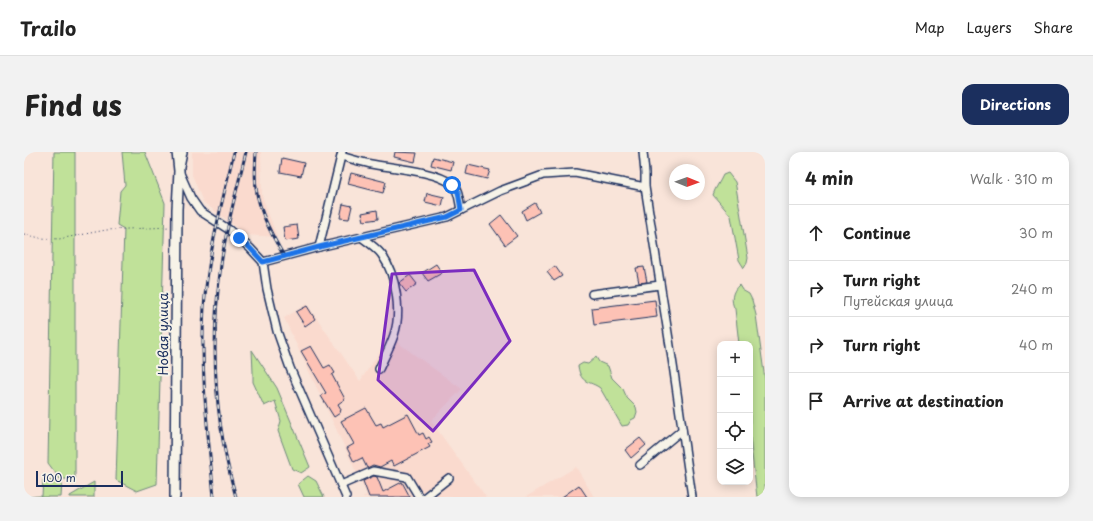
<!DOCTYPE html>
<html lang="en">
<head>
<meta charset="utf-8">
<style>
  :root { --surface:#fff; --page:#f2f2f2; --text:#222; --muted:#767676; --line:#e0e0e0; --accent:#1b2f5e }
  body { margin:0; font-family:"Playpen Sans",sans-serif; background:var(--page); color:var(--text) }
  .controls { position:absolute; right:12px; bottom:12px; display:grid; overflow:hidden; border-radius:8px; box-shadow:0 2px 10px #0003 }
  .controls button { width:36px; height:36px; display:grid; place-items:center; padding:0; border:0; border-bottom:1px solid var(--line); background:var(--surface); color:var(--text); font:20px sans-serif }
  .compass { position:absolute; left:645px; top:12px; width:36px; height:36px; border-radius:50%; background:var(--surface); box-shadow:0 2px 10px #0003; rotate:91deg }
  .scale { position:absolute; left:12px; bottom:10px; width:87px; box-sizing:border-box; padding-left:4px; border:2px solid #1b2f5e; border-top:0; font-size:11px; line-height:14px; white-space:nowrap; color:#1b2f5e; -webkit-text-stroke:3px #f7f3e8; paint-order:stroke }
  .stop { position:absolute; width:12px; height:12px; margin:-9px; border:3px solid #1a73e8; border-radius:50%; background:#fff }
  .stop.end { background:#1a73e8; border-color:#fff; box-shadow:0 1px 4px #0008 }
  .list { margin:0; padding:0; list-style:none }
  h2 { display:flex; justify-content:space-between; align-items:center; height:52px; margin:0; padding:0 16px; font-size:17px }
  h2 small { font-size:13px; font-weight:400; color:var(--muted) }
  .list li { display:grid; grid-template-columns:26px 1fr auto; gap:12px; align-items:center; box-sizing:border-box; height:56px; padding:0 16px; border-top:1px solid var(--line) }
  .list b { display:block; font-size:15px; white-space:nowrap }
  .list p { margin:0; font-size:13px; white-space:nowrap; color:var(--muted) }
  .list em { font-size:13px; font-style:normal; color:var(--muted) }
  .icon { flex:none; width:22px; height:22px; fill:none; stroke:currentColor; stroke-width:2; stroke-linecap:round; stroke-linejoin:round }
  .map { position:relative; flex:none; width:741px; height:345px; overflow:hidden; border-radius:12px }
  header { display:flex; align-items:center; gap:24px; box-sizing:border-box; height:56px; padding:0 20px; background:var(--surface); border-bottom:1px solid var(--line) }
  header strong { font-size:19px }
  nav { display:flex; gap:22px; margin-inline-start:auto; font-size:14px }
  .intro { display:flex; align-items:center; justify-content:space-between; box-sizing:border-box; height:96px; padding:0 24px }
  h1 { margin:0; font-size:28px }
  .button { padding:10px 18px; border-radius:12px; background:var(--accent); color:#fff; font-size:14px; font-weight:700 }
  main { display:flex; gap:24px; padding:0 24px }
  aside { flex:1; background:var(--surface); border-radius:12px; box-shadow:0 2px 10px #0003 }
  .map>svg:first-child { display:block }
  .built { fill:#fadace }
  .green { fill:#c0e199; stroke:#6e887c }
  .building { fill:#fdc2b5; stroke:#1b2f5e }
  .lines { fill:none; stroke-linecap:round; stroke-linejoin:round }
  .minor-casing { stroke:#1b2f5e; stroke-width:10 }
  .major-casing { stroke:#1b2f5e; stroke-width:12 }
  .path { stroke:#1b2f5e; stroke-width:1; stroke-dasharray:1 3; stroke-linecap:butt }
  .minor { stroke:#f7f3e8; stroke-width:7 }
  .major { stroke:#f7f3e8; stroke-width:9 }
  .rail-casing { stroke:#1b2f5e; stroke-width:3 }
  .rail { stroke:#f7f3e8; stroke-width:1.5; stroke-dasharray:4.5; stroke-linecap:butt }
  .route { stroke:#1a73e8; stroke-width:5 }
  .marked { fill:#7b2cbf; fill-opacity:0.2; stroke:#7b2cbf; stroke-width:3; stroke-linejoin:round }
  .labels { text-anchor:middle; stroke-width:4; stroke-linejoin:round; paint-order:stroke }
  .street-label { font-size:13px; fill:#1b2f5e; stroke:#f7f3e8 }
</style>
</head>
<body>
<header>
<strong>Trailo</strong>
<nav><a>Map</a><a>Layers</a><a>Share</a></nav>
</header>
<div class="intro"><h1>Find us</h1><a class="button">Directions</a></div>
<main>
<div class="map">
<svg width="741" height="345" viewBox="0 0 741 345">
  <rect width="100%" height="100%" fill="#f9e4d9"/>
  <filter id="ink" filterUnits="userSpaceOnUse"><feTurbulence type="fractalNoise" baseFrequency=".025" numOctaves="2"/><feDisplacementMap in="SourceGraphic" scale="8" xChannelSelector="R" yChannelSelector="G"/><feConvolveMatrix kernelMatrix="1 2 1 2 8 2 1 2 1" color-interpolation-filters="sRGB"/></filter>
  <g filter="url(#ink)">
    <g class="built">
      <path d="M168,0H237L238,44L253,85L223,83L179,50L168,23Z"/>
      <path d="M283,152L336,229L366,185L438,237L407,269L462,345H338L343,343L260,166Z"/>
      <path d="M552,315L570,345H502Z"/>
    </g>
    <g class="green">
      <path d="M30,0H51V327H36L24,311Z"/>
      <path d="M98,0H121L141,51L133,332L113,339L92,328L100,77L93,73L96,39L101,33Z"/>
      <path d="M704,21L711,30L712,35L724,106L723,111L720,116L715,108L707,64L689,43C691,36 696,30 699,23Z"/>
      <path d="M715,133L718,138L725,142L728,148L732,163L741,228V345H733L726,285V192H715L711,157C706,149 708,139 715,133Z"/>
      <path d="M228,198L253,236L286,315L277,321L268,317L254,279L257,269L251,249L240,254L229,230V220Z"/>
      <path d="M572,205L575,210L584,214L588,226L599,237L603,246L612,255L613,260L611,266L607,268L604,273L598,274L576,236C565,228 557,233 554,214L559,211L564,212Z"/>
      <path d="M284,324L292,329L300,345H280L274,332Z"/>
      <path d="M19,328L38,330L37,345H0L18,344Z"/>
      <path d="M70,330V345H46V344Z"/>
    </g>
    <g class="building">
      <path d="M371,0L393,1L391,10L370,5Z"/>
      <path d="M409,5L429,10L427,18L407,13Z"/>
      <path d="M258,6L280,11L277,24L256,20Z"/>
      <path d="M444,13L466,18L463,27L442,22Z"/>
      <path d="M327,21L362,30L359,41L324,32Z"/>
      <path d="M403,41L420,45L418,54L401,50Z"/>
      <path d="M511,51L516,60L502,68L498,59Z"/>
      <path d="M319,52L328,54L325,67L316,66Z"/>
      <path d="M353,58L354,67L340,69L338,61Z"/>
      <path d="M477,63L493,84L481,93L466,72Z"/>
      <path d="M273,73L275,87L261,89L259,75Z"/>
      <path d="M412,112L418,121L404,129L398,121Z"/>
      <path d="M531,114L538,124L530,129L523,120Z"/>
      <path d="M620,115L623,130L615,131L612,116Z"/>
      <path d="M386,123L393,132L382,140L375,131Z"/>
      <path d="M631,148L633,165L570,173L568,156Z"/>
      <path d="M283,154L291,167L281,174L272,160Z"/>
      <path d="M287,194L300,216L306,213L311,221L308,223L321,247L314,252L317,257L316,261L310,265L297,244L302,241L277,199Z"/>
      <path d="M342,256L352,273L357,271L359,275L384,262L395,283L399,281L402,287L405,285L408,290L404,292L406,295L370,314L367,309L356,315L349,313L343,316L338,306L330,310L323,296L330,292L317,269Z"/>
      <path d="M616,286L622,293L607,306L601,298Z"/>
      <path d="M350,324L353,325L359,340L378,330L386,345H345L339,329Z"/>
      <path d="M555,333L563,345H538Z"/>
    </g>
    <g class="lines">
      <g class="minor-casing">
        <g id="minor">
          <path d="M159,0L155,19L167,46L176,59L204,77L226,96L239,110L243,137L253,179L266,216L322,345"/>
          <path d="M317,4C327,7 337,10 347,12C368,16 412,19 428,32C435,38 435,49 437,58"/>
          <path d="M621,35L649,213L668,345"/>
          <path d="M337,85C344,90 353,96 358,103C372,123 378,160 370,183C366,195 360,206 355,217"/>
          <path d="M295,95L318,0"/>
          <path d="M239,110L295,95L423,65L476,39L519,23L551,21L621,35V21L619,0"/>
          <path d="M568,142L636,133"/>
          <path d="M616,313L658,278"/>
          <path d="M317,333L349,319L383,325L395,345"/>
          <path d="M401,345L425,326"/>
        </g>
      </g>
      <g class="major-casing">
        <path id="major" d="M151,345L153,57L155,19L153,0"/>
      </g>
      <path class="path" d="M0,82L16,86L35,87L82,78L146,75"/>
      <use href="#minor" class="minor"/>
      <use href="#major" class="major"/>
      <g class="rail-casing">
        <g id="rail">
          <path d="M232,0C231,17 230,34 235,50C240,69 250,87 260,104"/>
          <path d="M190,345C184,282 176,218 180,155C184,102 198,51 210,0"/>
          <path d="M212,345C190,269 186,191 197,113C202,75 213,37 222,0"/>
        </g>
      </g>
      <use href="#rail" class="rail"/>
    </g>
  </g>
  <g class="lines" filter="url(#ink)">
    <path class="route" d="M215,86L226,96L239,110L295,95L423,65L437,58L434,40L428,33"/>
  </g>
  <path class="marked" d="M450,118L486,189L409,279L354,228L368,122Z"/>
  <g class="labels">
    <g class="street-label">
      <text transform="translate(139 182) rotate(-90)" y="5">Новая улица</text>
    </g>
  </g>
</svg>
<div class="controls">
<button>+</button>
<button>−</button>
<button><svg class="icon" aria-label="locate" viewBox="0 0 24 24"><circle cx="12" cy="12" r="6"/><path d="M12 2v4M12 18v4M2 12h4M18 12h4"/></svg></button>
<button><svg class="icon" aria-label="layers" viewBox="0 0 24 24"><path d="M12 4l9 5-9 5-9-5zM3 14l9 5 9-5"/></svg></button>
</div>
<svg class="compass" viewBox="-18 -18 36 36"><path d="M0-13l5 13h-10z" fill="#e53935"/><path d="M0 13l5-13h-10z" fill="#767676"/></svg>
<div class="scale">100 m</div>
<div class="stop" style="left:428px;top:33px"></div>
<div class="stop end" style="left:215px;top:86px"></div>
</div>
<aside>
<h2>4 min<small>Walk · 310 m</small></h2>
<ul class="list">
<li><svg class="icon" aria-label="ahead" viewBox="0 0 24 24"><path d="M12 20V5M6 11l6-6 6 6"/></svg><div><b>Continue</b></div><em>30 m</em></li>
<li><svg class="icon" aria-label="right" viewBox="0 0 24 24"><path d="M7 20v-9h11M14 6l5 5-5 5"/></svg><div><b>Turn right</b><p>Путейская улица</p></div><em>240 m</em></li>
<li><svg class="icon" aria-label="right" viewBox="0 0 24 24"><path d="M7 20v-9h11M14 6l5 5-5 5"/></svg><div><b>Turn right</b></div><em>40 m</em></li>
<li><svg class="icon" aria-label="arrive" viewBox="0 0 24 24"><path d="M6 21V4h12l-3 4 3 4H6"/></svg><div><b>Arrive at destination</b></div></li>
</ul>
</aside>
</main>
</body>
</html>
